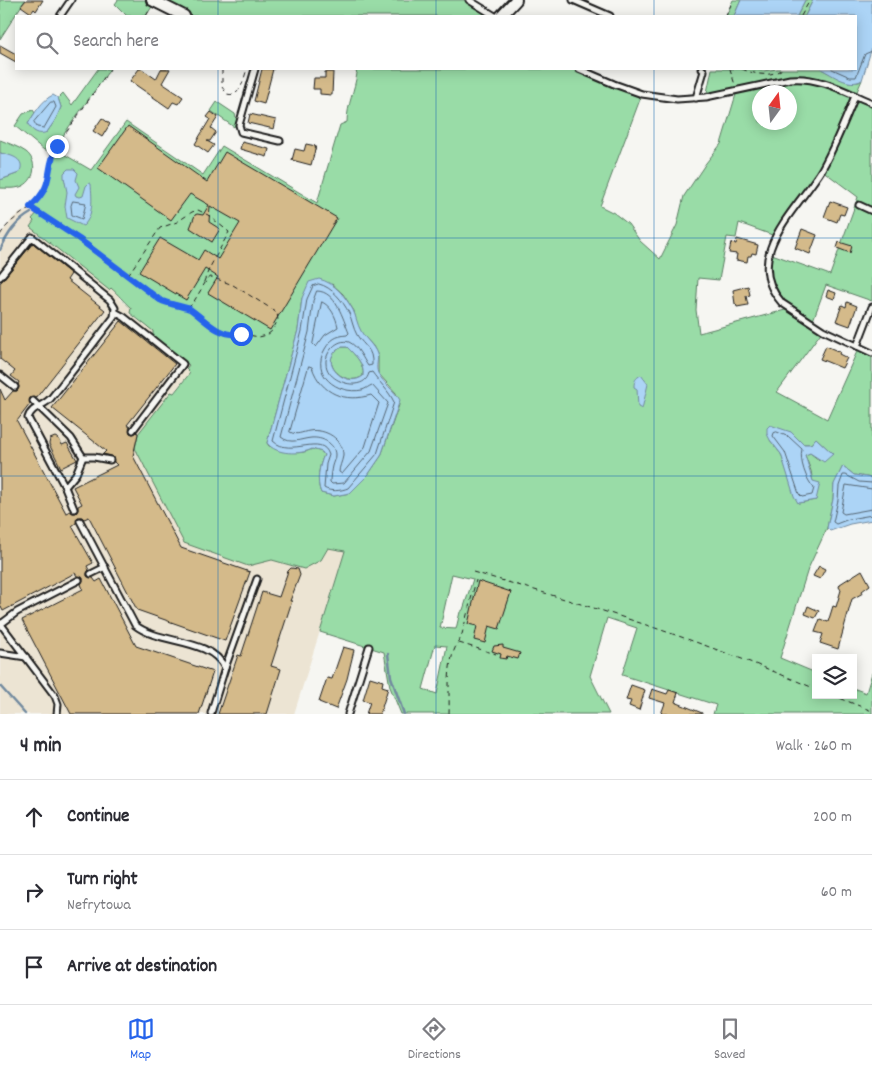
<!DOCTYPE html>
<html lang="en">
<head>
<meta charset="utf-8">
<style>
  :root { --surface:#fff; --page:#f2f2f3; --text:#2b2b33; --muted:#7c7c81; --line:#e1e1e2; --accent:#2563eb }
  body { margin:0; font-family:Dekko,sans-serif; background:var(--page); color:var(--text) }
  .controls { position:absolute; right:15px; bottom:15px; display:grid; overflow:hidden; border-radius:0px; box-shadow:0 2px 12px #0003 }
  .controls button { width:45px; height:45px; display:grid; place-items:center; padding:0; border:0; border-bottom:1px solid var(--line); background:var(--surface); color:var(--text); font:25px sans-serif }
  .compass { position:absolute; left:752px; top:85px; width:45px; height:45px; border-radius:50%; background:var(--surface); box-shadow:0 2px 12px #0003; rotate:15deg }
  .stop { position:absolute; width:15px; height:15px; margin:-11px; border:4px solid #2563eb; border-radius:50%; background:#fff }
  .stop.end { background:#2563eb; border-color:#fff; box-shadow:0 1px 5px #0008 }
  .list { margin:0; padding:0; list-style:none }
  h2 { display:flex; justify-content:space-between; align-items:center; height:65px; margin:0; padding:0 20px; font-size:21px }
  h2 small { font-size:16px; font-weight:400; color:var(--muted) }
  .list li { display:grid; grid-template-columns:32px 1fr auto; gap:15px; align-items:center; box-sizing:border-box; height:75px; padding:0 20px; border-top:1px solid var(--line) }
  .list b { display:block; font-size:19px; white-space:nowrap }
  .list p { margin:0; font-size:16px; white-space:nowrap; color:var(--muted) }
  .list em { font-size:16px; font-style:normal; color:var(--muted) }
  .icon { flex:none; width:28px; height:28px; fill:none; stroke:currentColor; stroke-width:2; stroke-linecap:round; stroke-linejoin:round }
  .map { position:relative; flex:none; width:872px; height:714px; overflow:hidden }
  .search { position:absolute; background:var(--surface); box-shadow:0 2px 12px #0003; left:15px; right:15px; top:15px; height:55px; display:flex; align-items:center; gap:12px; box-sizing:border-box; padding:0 18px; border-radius:0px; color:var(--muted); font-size:19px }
  .sheet { height:290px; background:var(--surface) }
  nav { display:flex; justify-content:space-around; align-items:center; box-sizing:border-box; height:70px; border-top:1px solid var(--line); background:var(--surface); font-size:14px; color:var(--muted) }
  nav a { display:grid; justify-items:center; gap:2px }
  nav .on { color:var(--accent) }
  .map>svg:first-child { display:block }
  .built { fill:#ece4d3 }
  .green { fill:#99dca7; stroke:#5a7c62; fill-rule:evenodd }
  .water { fill:#acd4f6; stroke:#728a9f; fill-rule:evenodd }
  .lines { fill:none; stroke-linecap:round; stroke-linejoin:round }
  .shore { stroke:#566673; stroke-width:1 }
  .stream { stroke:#728a9f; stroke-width:2.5 }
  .building { fill:#d4ba8a; stroke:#1c1c1c }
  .service-casing { stroke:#1c1c1c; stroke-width:9 }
  .minor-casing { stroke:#1c1c1c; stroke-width:14 }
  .path { stroke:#1c1c1c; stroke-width:1; stroke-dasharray:5 4; stroke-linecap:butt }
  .service { stroke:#f6f6f2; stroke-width:5 }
  .minor { stroke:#f6f6f2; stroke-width:10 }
  .route { stroke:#2563eb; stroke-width:6 }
  .grid { fill:none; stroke:#1f6fb2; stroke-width:1; stroke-opacity:0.55 }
</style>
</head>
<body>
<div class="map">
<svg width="872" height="714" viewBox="0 0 872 714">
  <rect width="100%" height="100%" fill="#f6f6f2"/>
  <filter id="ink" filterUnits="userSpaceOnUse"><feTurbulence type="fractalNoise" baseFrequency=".02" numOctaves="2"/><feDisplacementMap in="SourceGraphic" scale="10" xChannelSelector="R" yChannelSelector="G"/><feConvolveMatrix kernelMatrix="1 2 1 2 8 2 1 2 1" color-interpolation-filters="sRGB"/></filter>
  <g filter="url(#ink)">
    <path class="built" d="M30,207L38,212L32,219L34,221L30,227L109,289L111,287L117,293L120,299L131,308L130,314L153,331V337L189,365L190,373L173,393L171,392L139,434L135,448L247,566L272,560L304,569L321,560L328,548L345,551L294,714H0V235L13,218Z"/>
    <g class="green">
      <path d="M0,0H25L0,39Z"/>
      <path d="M118,0H469L495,16H184L155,2L146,16H127L115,4Z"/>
      <path d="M733,0H741L734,16H726Z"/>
      <path d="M805,0H813L805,16H797Z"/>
      <path d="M98,69H110L66,131L55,149L91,170L126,122L203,175L222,146L317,203L340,125L347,122C347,105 355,90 357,73L353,69H579L642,94L600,206L614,213L628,224L640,241L660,259L677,225L684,196L706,163L721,144L737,91L706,97L712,69H752L763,71L777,69H821L848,82H859L862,80L855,96L872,103V301L826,285L812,323L823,330L777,392L827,419L859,347L872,353V478L854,475L843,466L834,485L833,499L827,528L808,569L780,658L816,673V695H853V688L866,693L872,673V714H713L716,705L622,675L637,628L607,618L590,676L609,714H401L390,687L384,652L320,632L345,551L328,548L321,560L304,569L272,560L248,566L184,543L135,448L138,434L171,392L174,393L190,373L186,369L189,365L153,337V331L130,313L131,308C122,300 119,295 111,288L109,290L30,227L34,221L32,219L38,212L30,207C53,187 46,175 55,150H44L15,126L23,114L33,110L35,113L28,123L34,131L47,132L56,119L61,107L58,98L63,93L72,105ZM760,92H790V122H760ZM822,170L858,197L830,275L769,253L771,285L789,309L699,333L696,310L698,278L719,280L727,237L736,238L739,223L775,236ZM332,284L343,294L354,311L356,322L362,334L373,346L378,356V373L396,393L399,405L381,456L368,475L350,493L334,496L321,493C316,481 319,466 324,455L322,452L312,449C297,457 284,450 269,446L267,443L298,330L302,298ZM791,432L803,444H811L816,438L833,454L819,460L810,453L805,455L811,471L816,500L798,503L781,454L770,440ZM452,574L473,579L463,610L460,612L456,629L440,628ZM435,645L447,646L437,694L423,689Z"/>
      <path d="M217,102L235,114L237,121L234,127L211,111Z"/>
      <path d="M0,140C8,143 19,147 26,152C38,161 36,182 20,187C14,189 6,188 0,188V180L19,173L8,155L0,153Z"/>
      <path d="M342,347H347C355,355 365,364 363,376C345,389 315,360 342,347Z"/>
    </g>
    <g class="water">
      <path d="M741,0H805L797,16H734Z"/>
      <path d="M813,0H872V47L862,80C849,88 833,75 821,69H856V16H805Z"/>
      <path d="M53,95L58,98L61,107L56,119L47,132C39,136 32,131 28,124C34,114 42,100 53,95Z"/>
      <path d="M0,153C11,155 27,159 19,173L0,180Z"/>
      <path d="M68,169H74L78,173L76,180L79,187L75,194L76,196L80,197L83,196L86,186L89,183L91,184C92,198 94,216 83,226L67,218L65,206L67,192L64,177V173Z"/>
      <path d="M319,279C335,283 345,296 353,310C356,316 357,324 361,331C365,339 374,345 377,354C379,360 375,366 378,373C383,383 394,390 400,400L381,456L368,475L350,493L334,496L321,493C316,481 319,466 324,455L322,452L312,449C300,455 276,455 267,443L298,330L302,298L309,282ZM342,347H347C355,355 365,364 363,376C345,390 315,360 342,347Z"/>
      <path d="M641,375L648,384L642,409L638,407L637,389L634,387C634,380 636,378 641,375Z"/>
      <path d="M770,425L791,432L803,444H811L816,438L833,454L824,462L810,453L805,455L813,481L820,483L816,500L798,503L794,496L781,454L770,440L767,434V428Z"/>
      <path d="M843,466L854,475L872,478V520L850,524L830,531L827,528L833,499L834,484Z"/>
    </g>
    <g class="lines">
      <g class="shore">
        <path d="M832,69L850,77H856L865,54L872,51"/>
        <path d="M51,102H54L56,107L44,128L37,127L34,122Z"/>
        <path d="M73,201L86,203L82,219L72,215L71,206Z"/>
        <path d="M319,284C332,287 343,301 349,313C352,320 353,328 357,335C364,347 373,348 372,365L368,366C363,359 358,346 349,342C337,338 325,353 326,363C326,377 344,385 355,384C363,383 367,380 369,373L372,372C379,382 389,391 394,402L377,454L348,488C341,491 330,492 324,488L326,464L329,455C322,432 291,458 273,441L302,331L307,299L313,286Z"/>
        <path d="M317,291C336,291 343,319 349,333L347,335C336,336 331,339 325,349C310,374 337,395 362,390C366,389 369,386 372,385L388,403L371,451L344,483L332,484L330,482C330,477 331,471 332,466C333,462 335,459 335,455C335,443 322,437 311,438C300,439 291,445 281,437L309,332L313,301Z"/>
        <path d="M322,302C331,306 336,317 338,327L325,335L316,347L313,344Z"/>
        <path d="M309,366L312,367C321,394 345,403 371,395L379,403L365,447L342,474L339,472C339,467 342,462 343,456C344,439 325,428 309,431C302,432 297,436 290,432Z"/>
        <path d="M777,432L789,437L802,449C799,460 806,480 814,488L812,495L802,497L799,494L785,452L773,436L774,433Z"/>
        <path d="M872,483L859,482L846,475H843L839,486L838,500L833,522L836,524L849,519L872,515"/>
        <path d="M872,489L846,485L841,512L844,514L872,509"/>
      </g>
      <g class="stream">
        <path d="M0,250C8,234 15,222 31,213"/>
        <path d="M388,654L391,677L404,714"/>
        <path d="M0,686L25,714"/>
      </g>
    </g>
    <g class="building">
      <path d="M26,0H43L36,11L34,9L31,13L21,6Z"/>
      <path d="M0,45L16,54V62L0,53Z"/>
      <path d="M139,69H142L156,79L161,69H170L162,83L183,97L178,104L173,102L169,108L130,81Z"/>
      <path d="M262,69H273L264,104L254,101Z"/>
      <path d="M325,72H333L332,95L320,94V89H313L314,78H325Z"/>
      <path d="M211,112L218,117L211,128L216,132L210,141H207L214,145L208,153L195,144L210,119L207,117Z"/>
      <path d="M250,114L276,120L274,129L248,123Z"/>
      <path d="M102,118L110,124L102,137L93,131Z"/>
      <path d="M128,126L207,182L225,152L337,218L270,330L208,293L218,277L205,269L186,300L139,272L160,238L198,260L204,250L218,259L240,223L210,206L209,222L220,229L212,242L190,228L195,215L197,214L203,215L209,205L190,194L171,220L98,168Z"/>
      <path d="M242,142L269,149L267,157L240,149Z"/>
      <path d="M306,144L316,146L311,165L292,160L295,149L304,151Z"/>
      <path d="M830,201L847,207L844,215L840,214L837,222L824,217Z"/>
      <path d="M802,229L817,235L810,254L795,248Z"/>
      <path d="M737,239L758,245L756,254L752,253L751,256H748L747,262L736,260L737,254L729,253L731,243L736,244Z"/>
      <path d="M839,242L852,246L850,253L837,248Z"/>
      <path d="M33,243L71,274L67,280L105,310L36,398H30V404L17,421L66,513L70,511L73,513H76L78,510V506L82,504L73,487L117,465L114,462L112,456L103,454L106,451L52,408L121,321L175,364L127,425L130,427V433L133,434L137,432L138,434L133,456L181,548L250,572L225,641L137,610L89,517L84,519L82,517H78L76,523L72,526L93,563L87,566L89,570L87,573V576L93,578L96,582L101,579L136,646L213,672L199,714H71L22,620L83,589L81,584L83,581V578L77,576L75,573L3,611L0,605V389L5,400L13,391H17L19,387L18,384L19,382L11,376L15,371L0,359V283Z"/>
      <path d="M748,286L750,295L746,296L748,305L737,307L736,304H735L733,290Z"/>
      <path d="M828,290L836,293L834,299L826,296Z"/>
      <path d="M847,302L857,306L850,326L836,321L842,305L846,307Z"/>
      <path d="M826,346L840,352L839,354L847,358L842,368L820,359Z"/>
      <path d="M55,437L59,439L62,445L67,443L77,460L61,468L49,444L50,439Z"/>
      <path d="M819,566L825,569L820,579L813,576Z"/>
      <path d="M291,568L298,569L300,575L290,601H292L271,666L281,669L267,714H218L238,655L241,656L262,592L279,597L288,571Z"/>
      <path d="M862,570L870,585L862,591L863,593L852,599L838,649L820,643L823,634L815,632L820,619L828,622L833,606L836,607L841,590L839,587L840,584Z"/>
      <path d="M478,581L511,592L499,629L489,626L485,643L474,640L477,626L468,624Z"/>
      <path d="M808,606L819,611L815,618L805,614Z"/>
      <path d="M503,645V648L520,653L518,659L507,656L506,659L500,658L501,654L492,651L494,646Z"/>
      <path d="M343,647L354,650L347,679L336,709L319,702L327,678L332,679Z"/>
      <path d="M370,677L383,681L382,686L388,688L380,714H366L370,702L363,700Z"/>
      <path d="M631,685L645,690L639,710L629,706L631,701L626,700Z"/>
      <path d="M652,689L667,694L669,690L678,693L675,702L702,713V714H661L665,703L649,698Z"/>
    </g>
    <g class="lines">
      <g class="service-casing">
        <g id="service">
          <path d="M469,0L495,16"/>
          <path d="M573,0L610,16"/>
          <path d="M60,16L71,0"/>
          <path d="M255,69L239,125L241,132L280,141"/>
          <path d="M579,69L614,84L642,94L677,99L706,97L790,79C819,76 846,92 872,103"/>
          <path d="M855,96C845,121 835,146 822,169C798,209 740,256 782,303L823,330L872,353"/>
          <path d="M696,98L704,71L702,69"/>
          <path d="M859,205L872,211"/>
          <path d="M0,277L32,237L110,300L115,308L114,317C93,344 73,371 51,398C44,406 31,407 28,418L65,487L74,509"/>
          <path d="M115,312L124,317L183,364L133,430"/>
          <path d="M857,346L872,307"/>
          <path d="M0,375L15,387"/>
          <path d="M33,401L71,438L83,457L76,474L65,487"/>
          <path d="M83,457H94L110,460"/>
          <path d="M80,521L135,625C160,645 210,637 225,668L211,713"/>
          <path d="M91,574L105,567"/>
          <path d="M0,623L55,696L58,704L57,714"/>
          <path d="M1,624L17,612L79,580"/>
          <path d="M0,653L26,657"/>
          <path d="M225,668L257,579"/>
          <path d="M348,714L369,647"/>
        </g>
      </g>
      <g class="minor-casing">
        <g id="minor">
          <path d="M152,0L184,16"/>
          <path d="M501,16L516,0"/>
        </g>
      </g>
      <g class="path">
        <path d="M146,16L150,9"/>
        <path d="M726,16L733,0"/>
        <path d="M801,16L810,0"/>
        <path d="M222,69V87L227,94C241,98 243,80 247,69"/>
        <path d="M730,69L735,85"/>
        <path d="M742,69C754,74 770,78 782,69"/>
        <path d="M30,207L79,239L164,302L179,307L188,308L193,303L208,278L211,277L233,285L275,311L277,313L278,320L272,331L267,335L259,337L243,334H225L188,308"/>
        <path d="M0,235C12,215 31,212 42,194C52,179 49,161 57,146L110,69"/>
        <path d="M128,275L160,228L177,222L192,212L198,210L208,215L229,232L209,269L203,284"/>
        <path d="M473,572C560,597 646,623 731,655C759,665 787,677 816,689"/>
        <path d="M459,643L496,654"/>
        <path d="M832,695L872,711"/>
        <path d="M449,714C450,690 445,658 461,638L476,580"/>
      </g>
      <use href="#service" class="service"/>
      <use href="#minor" class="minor"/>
    </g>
  </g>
  <g class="lines" filter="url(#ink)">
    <path class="route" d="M57,146C44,171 56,184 30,207L79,239L160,300C168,304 185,307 190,309C207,321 218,337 241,334"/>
  </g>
  <path class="grid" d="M218,0V16M436,0V16M654,0V16M218,69V714M436,69V714M654,69V714M0,238H872M0,476H872"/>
</svg>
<div class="controls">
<button><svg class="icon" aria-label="layers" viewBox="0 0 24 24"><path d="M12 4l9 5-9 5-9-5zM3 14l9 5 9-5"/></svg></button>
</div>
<svg class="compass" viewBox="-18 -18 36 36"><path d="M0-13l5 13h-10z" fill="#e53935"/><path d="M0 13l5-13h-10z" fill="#7c7c81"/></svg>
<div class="stop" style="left:241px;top:334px"></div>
<div class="stop end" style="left:57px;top:146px"></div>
<div class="search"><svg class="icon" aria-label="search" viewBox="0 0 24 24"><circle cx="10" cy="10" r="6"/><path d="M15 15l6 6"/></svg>Search here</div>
</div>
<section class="sheet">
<h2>4 min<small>Walk · 260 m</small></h2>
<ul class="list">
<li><svg class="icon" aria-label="ahead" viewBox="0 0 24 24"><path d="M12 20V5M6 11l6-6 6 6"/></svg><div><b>Continue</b></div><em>200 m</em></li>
<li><svg class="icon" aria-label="right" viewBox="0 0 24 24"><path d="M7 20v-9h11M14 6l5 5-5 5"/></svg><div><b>Turn right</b><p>Nefrytowa</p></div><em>60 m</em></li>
<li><svg class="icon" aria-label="arrive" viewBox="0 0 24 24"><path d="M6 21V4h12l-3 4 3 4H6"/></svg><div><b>Arrive at destination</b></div></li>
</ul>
</section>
<nav>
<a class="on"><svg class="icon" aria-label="map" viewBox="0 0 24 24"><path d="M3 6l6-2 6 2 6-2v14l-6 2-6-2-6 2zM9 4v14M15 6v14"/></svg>Map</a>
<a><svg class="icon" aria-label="directions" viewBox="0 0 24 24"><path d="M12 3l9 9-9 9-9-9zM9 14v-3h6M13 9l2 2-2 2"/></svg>Directions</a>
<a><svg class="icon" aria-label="saved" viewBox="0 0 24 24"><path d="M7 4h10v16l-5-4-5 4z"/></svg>Saved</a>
</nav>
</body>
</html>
